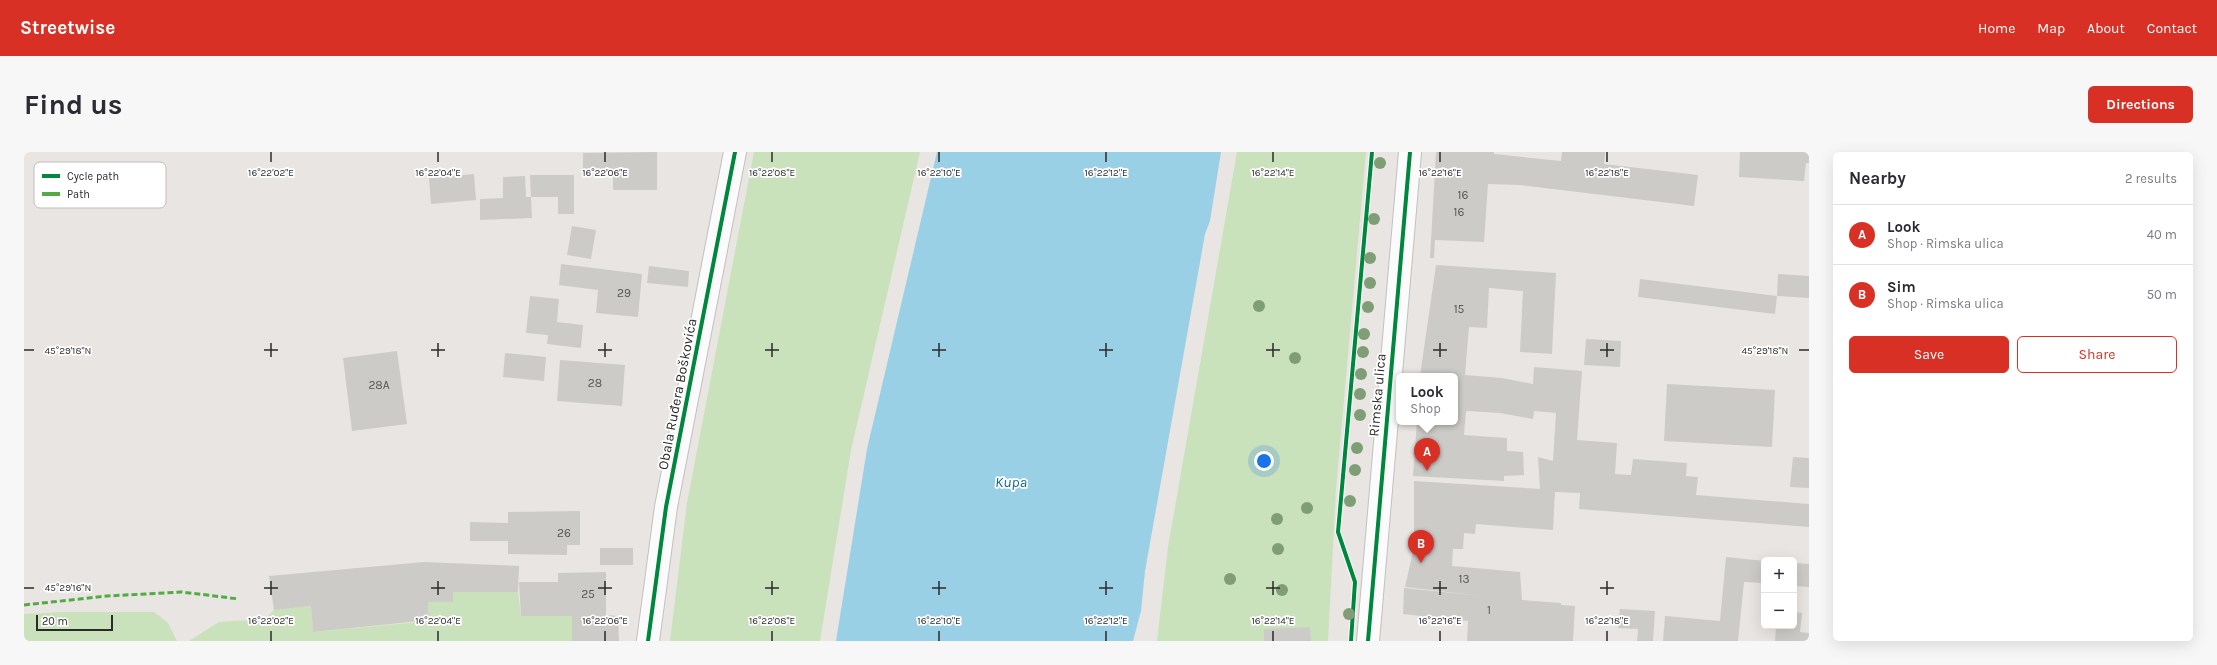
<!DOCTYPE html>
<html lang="en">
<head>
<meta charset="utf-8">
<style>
  :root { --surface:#fff; --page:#f7f7f7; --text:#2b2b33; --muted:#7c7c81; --line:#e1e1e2; --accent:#d93025 }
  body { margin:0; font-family:Karla,sans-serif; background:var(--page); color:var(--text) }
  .controls { position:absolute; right:12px; bottom:12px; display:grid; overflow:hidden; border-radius:6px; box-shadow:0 4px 16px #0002 }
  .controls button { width:36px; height:36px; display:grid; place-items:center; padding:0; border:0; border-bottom:1px solid var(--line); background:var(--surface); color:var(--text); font:20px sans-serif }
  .scale { position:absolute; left:12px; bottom:10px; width:77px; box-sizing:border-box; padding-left:4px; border:2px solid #2b2b2b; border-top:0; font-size:11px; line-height:14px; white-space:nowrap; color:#2b2b2b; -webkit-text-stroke:3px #fff; paint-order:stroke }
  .you { position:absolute; left:1240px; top:309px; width:14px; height:14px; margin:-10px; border:3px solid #fff; border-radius:50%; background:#1a73e8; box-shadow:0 0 0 6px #1a73e833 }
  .badge { display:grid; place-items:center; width:26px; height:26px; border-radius:50%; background:var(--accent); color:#fff; font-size:13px; font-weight:700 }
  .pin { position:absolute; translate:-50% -33px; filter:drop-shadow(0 1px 2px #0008) }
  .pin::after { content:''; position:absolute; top:21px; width:14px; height:12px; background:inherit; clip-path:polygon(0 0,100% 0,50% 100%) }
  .popup { position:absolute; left:1372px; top:221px; width:62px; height:52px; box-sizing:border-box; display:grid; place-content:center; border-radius:6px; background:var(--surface); filter:drop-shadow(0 1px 3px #0005); font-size:13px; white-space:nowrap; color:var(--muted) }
  .popup b { font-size:15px; color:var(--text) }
  .popup::after { content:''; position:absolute; left:50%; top:100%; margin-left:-8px; border:8px solid transparent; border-top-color:var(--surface) }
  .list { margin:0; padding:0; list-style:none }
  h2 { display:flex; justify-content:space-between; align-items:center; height:52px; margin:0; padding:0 16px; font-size:17px }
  h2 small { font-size:13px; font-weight:400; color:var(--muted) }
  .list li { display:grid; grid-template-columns:26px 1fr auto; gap:12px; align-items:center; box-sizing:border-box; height:60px; padding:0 16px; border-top:1px solid var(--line) }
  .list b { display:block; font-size:15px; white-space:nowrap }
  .list p { margin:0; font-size:13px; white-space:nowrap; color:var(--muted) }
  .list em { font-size:13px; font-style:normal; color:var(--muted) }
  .actions { display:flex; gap:8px; padding:12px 16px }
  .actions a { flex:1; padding:9px 0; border:1px solid var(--accent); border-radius:6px; text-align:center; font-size:14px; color:var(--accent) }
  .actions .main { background:var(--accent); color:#fff }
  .map { position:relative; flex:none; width:1785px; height:489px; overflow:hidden; border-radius:6px }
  header { display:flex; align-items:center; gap:24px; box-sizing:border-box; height:56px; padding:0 20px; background:var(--accent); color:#fff }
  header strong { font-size:19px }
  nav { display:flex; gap:22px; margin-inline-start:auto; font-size:14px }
  .intro { display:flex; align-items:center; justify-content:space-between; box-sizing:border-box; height:96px; padding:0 24px }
  h1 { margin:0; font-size:28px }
  .button { padding:10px 18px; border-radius:6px; background:var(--accent); color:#fff; font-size:14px; font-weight:700 }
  main { display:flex; gap:24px; padding:0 24px }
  aside { flex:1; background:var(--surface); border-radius:6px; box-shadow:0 4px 16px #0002 }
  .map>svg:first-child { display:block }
  .green { fill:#cae2bc }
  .water { fill:#99d0e6 }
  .building { fill:#cdcbc8 }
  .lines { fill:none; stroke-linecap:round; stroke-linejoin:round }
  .minor-casing { stroke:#c2c1c1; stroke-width:24 }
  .minor { stroke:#fcfbfb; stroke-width:22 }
  .quiet { stroke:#54ab44; stroke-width:3; stroke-dasharray:6 3; stroke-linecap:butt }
  .cycleway-casing { stroke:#fff; stroke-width:6 }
  .cycleway { stroke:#00873e; stroke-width:4 }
  .tree { fill:#809e76 }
  .ticks { fill:none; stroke:#2b2b2b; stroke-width:1.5 }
  .labels { text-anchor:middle; stroke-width:3.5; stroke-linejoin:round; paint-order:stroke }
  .number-label { font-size:12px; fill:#555554 }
  .street-label { font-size:14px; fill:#2b2b2b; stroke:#fff }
  .water-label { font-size:15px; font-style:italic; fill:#156594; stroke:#fff }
  .key { fill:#fff; stroke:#bfbfbf; stroke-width:1 }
  .key-label { font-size:11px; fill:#2b2b2b }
  .ticks-label { font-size:10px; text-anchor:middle; fill:#2b2b2b; stroke:#fff; stroke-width:3.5; stroke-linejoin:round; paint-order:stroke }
</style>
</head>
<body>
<header>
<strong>Streetwise</strong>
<nav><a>Home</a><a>Map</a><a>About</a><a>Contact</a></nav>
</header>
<div class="intro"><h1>Find us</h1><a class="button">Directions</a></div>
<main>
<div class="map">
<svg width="1785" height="489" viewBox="0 0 1785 489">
  <rect width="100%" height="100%" fill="#e8e5e2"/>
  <g class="green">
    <path d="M730,0H896L827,298L796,489H646L663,351Z"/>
    <path d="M1213,0H1342L1312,337L1304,489H1133L1144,395Z"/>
    <path d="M429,440H494L497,464H548V489H165L195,470L241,467L250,458L287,454L289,480L405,469L404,450H429Z"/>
    <path d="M37,460H130L144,471L153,489H0V462Z"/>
  </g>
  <path class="water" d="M913,0H1197L1186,69L1181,82L1121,419L1117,459L1109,489H812L843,297Z"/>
  <g class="building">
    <path d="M633,0V38H589V19H559V1Z"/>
    <path d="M1412,0H1470V2L1537,9L1538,0H1581L1580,12L1674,23L1670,54L1496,33L1464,32L1460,90L1411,88L1410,106H1406Z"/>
    <path d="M1716,0H1785V11H1782L1780,29L1715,25Z"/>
    <path d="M450,22L452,48L407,52L405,26Z"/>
    <path d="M506,23H550V62H534V45H507L508,66L456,68V47L479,46V25L501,24L502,45H507Z"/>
    <path d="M548,74L572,78L567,107L543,103Z"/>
    <path d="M537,112L618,122L614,165L572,161L574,138L535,133Z"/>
    <path d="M1412,113L1532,121L1528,202L1496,200L1499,139L1465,136L1463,176L1445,175L1441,223L1478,226L1509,232L1510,215L1558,219L1553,288L1593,291L1591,322L1607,323L1609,307L1663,311L1662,324L1674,325L1672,343L1785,352V375L1555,357L1556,341L1531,340L1529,378L1452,372L1451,382L1440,381L1439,397H1429L1428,414L1496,420L1498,448L1537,451V453L1551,454L1549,489H1443L1444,469L1379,462L1380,436L1458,444L1381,435L1390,395V329L1516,337L1514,305L1529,309L1532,261L1510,259L1509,267L1476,261L1442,259L1440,283L1483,286V299L1499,300L1500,323L1480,324V329L1389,324L1393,270H1431V224H1396Z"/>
    <path d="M625,114L665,119L664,135L623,131Z"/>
    <path d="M1754,122L1785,124V146L1753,144Z"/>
    <path d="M1616,127L1753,144L1751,162L1614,145Z"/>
    <path d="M506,144L535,147L533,170L559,173L557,196L523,192L524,183L502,181Z"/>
    <path d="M1562,187L1597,189L1596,215L1560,213Z"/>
    <path d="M373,199L383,272L328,279L319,206Z"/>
    <path d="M481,201L522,205L520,229L479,225Z"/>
    <path d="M536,208L601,213L598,254L533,249Z"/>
    <path d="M1643,232L1751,238L1748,295L1640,289Z"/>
    <path d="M1769,305L1785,306V336L1766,335Z"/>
    <path d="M556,359V393H543V403L484,402V389H446V370L484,371V360Z"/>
    <rect x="576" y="396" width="33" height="17"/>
    <path d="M1702,405L1740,409V431L1720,430L1714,489H1639L1641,464L1696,469Z"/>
    <path d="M400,410L495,414L494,440H429V450H404L405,468L289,480L287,454L250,458L245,424Z"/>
    <path d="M1770,411L1785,412V435L1770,434Z"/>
    <path d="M582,420V463L594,464L595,489H548V464H497L495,430H534V421Z"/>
    <path d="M1596,457L1631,459L1629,489H1613L1614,477L1594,476Z"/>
    <path d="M1770,460L1778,461L1776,480L1785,481V489H1751L1752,474H1770Z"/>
    <path d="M1286,475L1287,489H1240V477Z"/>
  </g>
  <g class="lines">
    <g class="minor-casing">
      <g id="minor">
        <path d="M624,489L642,355L711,0"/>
        <path d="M1344,489L1386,0"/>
      </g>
    </g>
    <use href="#minor" class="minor"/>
    <path class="quiet" d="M0,453L83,444L158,440L215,447"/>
    <g class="cycleway-casing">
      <g id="cycleway">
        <path d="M624,489L642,355L711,0"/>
        <path d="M1327,489L1331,430L1314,380L1348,0"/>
        <path d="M1344,489L1386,0"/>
      </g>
    </g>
    <use href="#cycleway" class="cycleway"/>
  </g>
  <g class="tree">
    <circle cx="1356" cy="11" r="6"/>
    <circle cx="1350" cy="67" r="6"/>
    <circle cx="1346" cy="106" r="6"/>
    <circle cx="1346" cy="131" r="6"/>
    <circle cx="1235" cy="154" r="6"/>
    <circle cx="1344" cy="155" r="6"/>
    <circle cx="1340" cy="182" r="6"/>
    <circle cx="1339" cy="200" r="6"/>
    <circle cx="1271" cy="206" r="6"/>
    <circle cx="1337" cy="222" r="6"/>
    <circle cx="1336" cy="242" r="6"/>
    <circle cx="1336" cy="263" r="6"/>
    <circle cx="1333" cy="296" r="6"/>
    <circle cx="1331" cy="318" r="6"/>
    <circle cx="1326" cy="349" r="6"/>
    <circle cx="1283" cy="356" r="6"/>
    <circle cx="1253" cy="367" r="6"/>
    <circle cx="1254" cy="397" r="6"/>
    <circle cx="1206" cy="427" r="6"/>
    <circle cx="1258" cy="438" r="6"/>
    <circle cx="1325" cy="462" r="6"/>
  </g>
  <path class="ticks" d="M247,0V10M414,0V10M581,0V10M748,0V10M915,0V10M1082,0V10M1249,0V10M1416,0V10M1583,0V10M247,191V205M414,191V205M581,191V205M748,191V205M915,191V205M1082,191V205M1249,191V205M1416,191V205M1583,191V205M0,198H10M240,198H254M407,198H421M574,198H588M741,198H755M908,198H922M1075,198H1089M1242,198H1256M1409,198H1423M1576,198H1590M1775,198H1785M247,429V443M414,429V443M581,429V443M748,429V443M915,429V443M1082,429V443M1249,429V443M1416,429V443M1583,429V443M0,436H10M240,436H254M407,436H421M574,436H588M741,436H755M908,436H922M1075,436H1089M1242,436H1256M1409,436H1423M1576,436H1590M247,479V489M414,479V489M581,479V489M748,479V489M915,479V489M1082,479V489M1249,479V489M1416,479V489M1583,479V489"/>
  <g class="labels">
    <g class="number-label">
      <text x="1439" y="47">16</text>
      <text x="1435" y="64">16</text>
      <text x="600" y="145">29</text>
      <text x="1435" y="161">15</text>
      <text x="571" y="235">28</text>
      <text x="355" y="237">28A</text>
      <text x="540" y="385">26</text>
      <text x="1440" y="431">13</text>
      <text x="564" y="446">25</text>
      <text x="1465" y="462">1</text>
    </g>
    <g class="street-label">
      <text transform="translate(653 242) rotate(-79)" y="5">Obala Ruđera Boškovića</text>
      <text transform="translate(1353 243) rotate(-85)" y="5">Rimska ulica</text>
    </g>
    <g class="water-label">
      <text x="987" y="335">Kupa</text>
    </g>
  </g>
  <rect x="10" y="10" width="132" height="46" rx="6" class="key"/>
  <rect x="18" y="22" width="18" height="4" fill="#00873e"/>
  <rect x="18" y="40" width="18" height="4" fill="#54ab44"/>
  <g class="key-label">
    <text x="43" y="28">Cycle path</text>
    <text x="43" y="46">Path</text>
  </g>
  <g class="ticks-label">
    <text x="247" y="24">16°22'02"E</text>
    <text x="414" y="24">16°22'04"E</text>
    <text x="581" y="24">16°22'06"E</text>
    <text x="748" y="24">16°22'08"E</text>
    <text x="915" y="24">16°22'10"E</text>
    <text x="1082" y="24">16°22'12"E</text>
    <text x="1249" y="24">16°22'14"E</text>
    <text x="1416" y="24">16°22'16"E</text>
    <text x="1583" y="24">16°22'18"E</text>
    <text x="44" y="202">45°29'18"N</text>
    <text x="1741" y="202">45°29'18"N</text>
    <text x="44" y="439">45°29'16"N</text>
    <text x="247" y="472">16°22'02"E</text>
    <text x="414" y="472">16°22'04"E</text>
    <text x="581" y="472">16°22'06"E</text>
    <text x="748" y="472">16°22'08"E</text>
    <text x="915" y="472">16°22'10"E</text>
    <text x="1082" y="472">16°22'12"E</text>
    <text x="1249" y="472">16°22'14"E</text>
    <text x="1416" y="472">16°22'16"E</text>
    <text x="1583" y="472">16°22'18"E</text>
  </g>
</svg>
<div class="controls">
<button>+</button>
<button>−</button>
</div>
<div class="scale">20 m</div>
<div class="you"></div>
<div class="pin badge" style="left:1403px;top:319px">A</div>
<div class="popup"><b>Look</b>Shop</div>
<div class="pin badge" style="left:1397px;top:411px">B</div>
</div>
<aside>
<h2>Nearby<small>2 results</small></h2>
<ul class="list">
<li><span class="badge">A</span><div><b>Look</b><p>Shop · Rimska ulica</p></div><em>40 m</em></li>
<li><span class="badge">B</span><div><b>Sim</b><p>Shop · Rimska ulica</p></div><em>50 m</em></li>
</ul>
<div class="actions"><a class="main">Save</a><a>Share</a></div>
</aside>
</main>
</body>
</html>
